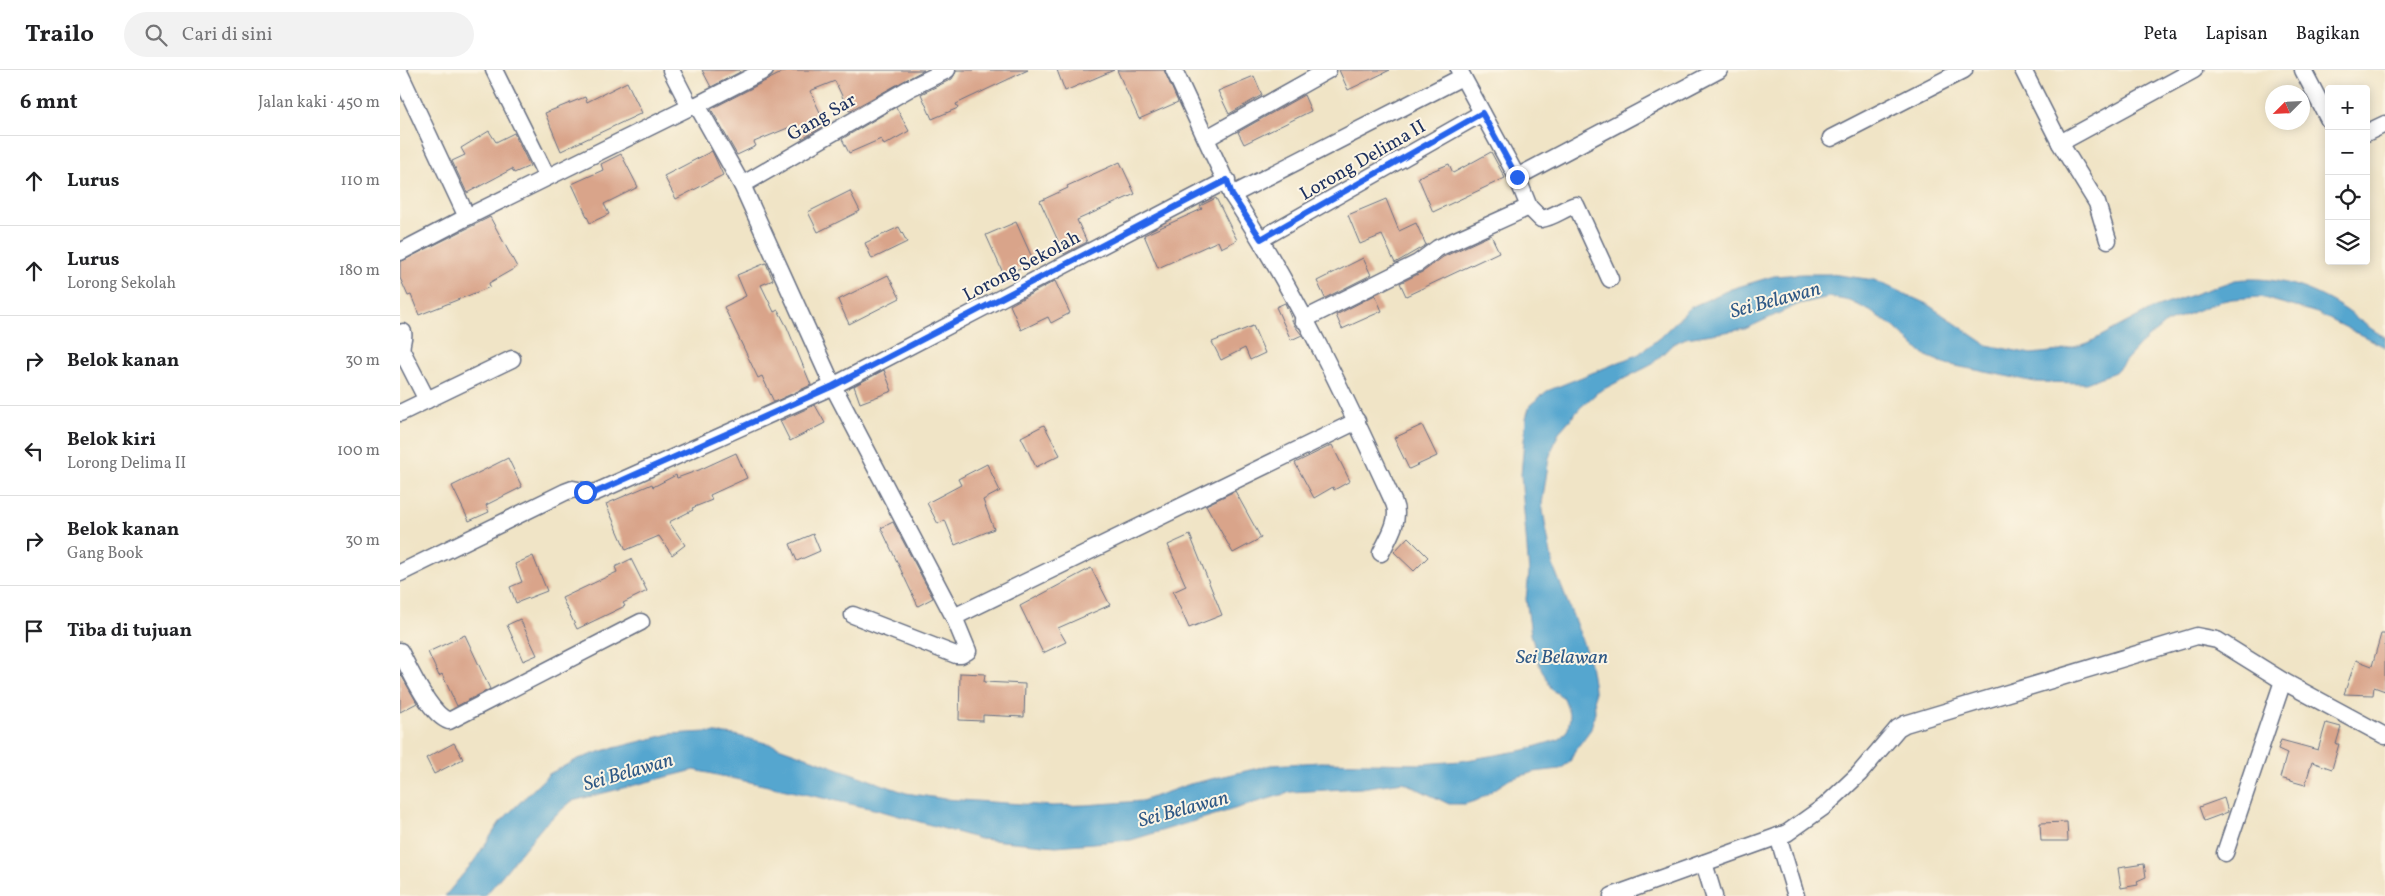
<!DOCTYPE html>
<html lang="id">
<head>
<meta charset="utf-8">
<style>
  :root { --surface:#fff; --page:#f2f2f2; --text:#202124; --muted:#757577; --line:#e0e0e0 }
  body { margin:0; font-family:Vollkorn,serif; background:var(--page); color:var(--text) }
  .controls { position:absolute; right:15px; top:15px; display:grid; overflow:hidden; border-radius:5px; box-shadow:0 2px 12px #0003 }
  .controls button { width:45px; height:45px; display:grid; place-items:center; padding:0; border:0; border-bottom:1px solid var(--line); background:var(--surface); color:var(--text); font:25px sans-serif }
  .compass { position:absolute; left:1865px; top:15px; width:45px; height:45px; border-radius:50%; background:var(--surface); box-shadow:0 2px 12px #0003; rotate:246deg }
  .stop { position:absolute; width:15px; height:15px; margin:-11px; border:4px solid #2563eb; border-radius:50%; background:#fff }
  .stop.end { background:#2563eb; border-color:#fff; box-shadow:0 1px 5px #0008 }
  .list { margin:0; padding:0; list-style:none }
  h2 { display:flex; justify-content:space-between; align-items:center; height:65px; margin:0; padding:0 20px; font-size:21px }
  h2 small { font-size:16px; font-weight:400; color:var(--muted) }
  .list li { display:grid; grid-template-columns:32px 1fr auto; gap:15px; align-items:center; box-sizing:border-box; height:90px; padding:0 20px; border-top:1px solid var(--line) }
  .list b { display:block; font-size:19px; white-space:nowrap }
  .list p { margin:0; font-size:16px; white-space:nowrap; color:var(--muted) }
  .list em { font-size:16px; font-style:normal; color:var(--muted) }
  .icon { flex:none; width:28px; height:28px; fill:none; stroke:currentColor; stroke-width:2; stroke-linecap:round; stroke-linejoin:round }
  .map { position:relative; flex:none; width:1985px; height:826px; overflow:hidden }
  header { display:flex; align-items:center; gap:30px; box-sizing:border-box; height:70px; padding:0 25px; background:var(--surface); border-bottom:1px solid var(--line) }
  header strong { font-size:24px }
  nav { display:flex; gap:28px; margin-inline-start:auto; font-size:18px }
  .search { width:350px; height:45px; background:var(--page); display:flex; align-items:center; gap:12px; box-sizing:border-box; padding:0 18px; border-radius:28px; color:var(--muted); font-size:19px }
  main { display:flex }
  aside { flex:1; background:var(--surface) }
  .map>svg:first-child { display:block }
  .water { fill:#54a6cf; stroke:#386a96 }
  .building { fill:#d9a48a }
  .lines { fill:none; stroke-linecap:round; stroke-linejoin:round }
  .street-casing { stroke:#666e82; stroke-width:19 }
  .street { stroke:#fff; stroke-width:16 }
  .route { stroke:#2563eb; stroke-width:6 }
  .labels { text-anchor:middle; stroke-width:4; stroke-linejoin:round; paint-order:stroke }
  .street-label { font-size:19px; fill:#1b2f5e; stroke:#fcf5e5 }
  .water-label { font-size:20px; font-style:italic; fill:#2f5986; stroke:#fcf5e5 }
</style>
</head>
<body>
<header>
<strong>Trailo</strong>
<div class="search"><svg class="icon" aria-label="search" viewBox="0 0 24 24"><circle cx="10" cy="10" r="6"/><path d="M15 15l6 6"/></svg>Cari di sini</div>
<nav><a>Peta</a><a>Lapisan</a><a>Bagikan</a></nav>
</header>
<main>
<aside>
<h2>6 mnt<small>Jalan kaki · 450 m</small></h2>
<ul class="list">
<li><svg class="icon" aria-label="ahead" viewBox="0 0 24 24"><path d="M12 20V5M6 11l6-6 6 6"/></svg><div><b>Lurus</b></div><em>110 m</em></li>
<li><svg class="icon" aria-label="ahead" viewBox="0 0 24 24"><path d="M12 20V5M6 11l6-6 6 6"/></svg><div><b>Lurus</b><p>Lorong Sekolah</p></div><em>180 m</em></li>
<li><svg class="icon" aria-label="right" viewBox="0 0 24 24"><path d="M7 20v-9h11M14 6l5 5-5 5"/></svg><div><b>Belok kanan</b></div><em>30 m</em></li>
<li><svg class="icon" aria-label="left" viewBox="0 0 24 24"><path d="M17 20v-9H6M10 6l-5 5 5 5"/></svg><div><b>Belok kiri</b><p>Lorong Delima II</p></div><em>100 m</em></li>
<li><svg class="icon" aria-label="right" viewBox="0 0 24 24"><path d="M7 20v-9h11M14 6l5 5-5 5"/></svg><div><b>Belok kanan</b><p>Gang Book</p></div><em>30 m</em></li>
<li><svg class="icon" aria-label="arrive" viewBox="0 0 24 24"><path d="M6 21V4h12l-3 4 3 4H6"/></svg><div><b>Tiba di tujuan</b></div></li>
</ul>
</aside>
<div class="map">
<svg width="1985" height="826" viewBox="0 0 1985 826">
  <rect width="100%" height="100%" fill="#fcf5e5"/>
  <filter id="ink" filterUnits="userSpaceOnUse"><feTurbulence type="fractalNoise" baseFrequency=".02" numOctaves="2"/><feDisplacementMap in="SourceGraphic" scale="10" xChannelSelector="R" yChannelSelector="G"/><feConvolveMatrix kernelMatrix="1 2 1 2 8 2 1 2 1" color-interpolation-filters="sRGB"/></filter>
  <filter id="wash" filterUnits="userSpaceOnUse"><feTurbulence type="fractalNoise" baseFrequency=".0096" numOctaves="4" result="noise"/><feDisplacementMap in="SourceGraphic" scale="20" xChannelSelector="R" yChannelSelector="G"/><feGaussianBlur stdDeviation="1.12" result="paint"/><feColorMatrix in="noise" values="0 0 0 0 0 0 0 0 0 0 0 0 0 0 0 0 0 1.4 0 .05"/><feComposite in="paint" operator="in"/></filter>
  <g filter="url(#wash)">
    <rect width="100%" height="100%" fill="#f0e4c6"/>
    <path class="water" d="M1402,204H1431L1474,210L1527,234L1587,275L1631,284L1660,281L1688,273L1752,239L1835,210C1876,205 1912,218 1946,240C1959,249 1971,260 1985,267V277L1917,243L1860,227L1832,229L1818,232L1764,254L1740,275L1715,302L1686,313L1635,312L1546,294L1524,285L1494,257L1470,241L1450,231L1429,227L1399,234L1345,259L1286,268L1273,274L1251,295L1198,322L1181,337L1159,362L1149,388L1142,434L1146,458L1153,495L1180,564L1190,594L1194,619L1195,642L1191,659L1174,682L1170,692L1160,699L1134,702L1110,709L1078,730L1065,734H1049L1003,712L961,718L891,722L731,770L656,776L580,769L478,740L294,700L172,731L144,755L85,826H45L74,791L100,752L149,704L178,689L206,680L270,664L306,662L335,665L373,675L506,723L545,729L652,736L685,735L742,731L790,714L871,695L920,692L1021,694L1061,691L1124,680L1160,669L1168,659L1170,647L1164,628L1152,620L1139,594L1131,564L1126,529L1129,503L1121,405L1126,348L1130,335L1147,321L1239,284L1259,268L1291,237L1331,219L1374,206Z"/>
    <g id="blocks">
      <g class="building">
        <path d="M302,0H339L340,2L311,17Z"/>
        <path d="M387,0H524L449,41L435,11L410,21L426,55L402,69L395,55L354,72L356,76L337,85L311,39Z"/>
        <path d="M557,0H628L556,34L558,38L532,49L521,24L552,9Z"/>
        <path d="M657,0H714L665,21Z"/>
        <path d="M717,0H764L778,32L739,49Z"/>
        <path d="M939,0H990L948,20Z"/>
        <path d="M854,6L862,25L829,44L818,21Z"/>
        <path d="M227,12L242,43L161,81L145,43L185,27L187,32Z"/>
        <path d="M904,25L911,41L844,74L838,62Z"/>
        <path d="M496,37L509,61L484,75L481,69L449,83L442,69Z"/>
        <path d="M89,61L96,72L114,63L130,96L114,103L112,99L67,123L52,91L65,85L61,78Z"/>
        <path d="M312,81L323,105L276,129L264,106Z"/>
        <path d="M1091,82L1105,108L1033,142L1018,107L1049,94L1053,103Z"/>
        <path d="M221,84L238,117L204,134L209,144L190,153L172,114L203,100L201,94Z"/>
        <path d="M720,92L735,124L677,150L687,172L664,184L640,131L668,118L667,116Z"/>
        <path d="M450,121L460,141L418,162L408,142Z"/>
        <path d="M816,128L837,170L821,178L818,171L758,198L744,165L802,139L800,136Z"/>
        <path d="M986,129L999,161L1016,153L1026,175L995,193L982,165L960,174L948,145Z"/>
        <path d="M90,147L117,197L89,213L90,217L19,245L11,225L8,226L0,208V192Z"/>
        <path d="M616,152L634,192L604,205L586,165Z"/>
        <path d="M499,157L507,172L472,189L465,173Z"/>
        <path d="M1091,165L1099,182L1006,226L1000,213L1024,201L1043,187Z"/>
        <path d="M963,188L971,205L925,228L917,211Z"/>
        <path d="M366,193L373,210L361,215L374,242L378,240L387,257L411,315L374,332L362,306L358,308L324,237L346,226L337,205Z"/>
        <path d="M488,205L500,228L449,254L438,230Z"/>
        <path d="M655,211L670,243L651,253L648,247L621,260L610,235Z"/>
        <path d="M975,225L982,241L942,259L936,245Z"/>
        <path d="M885,233L894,255L902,265L891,270L876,237Z"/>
        <path d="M853,256L865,283L850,290L845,278L821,290L812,272Z"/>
        <path d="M484,300L492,321L460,333L454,316Z"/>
        <path d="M415,335L425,353L390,371L380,351Z"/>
        <path d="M644,355L660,385L636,397L621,367Z"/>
        <path d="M1022,355L1037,386L1009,399L994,368Z"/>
        <path d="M932,375L950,411L934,420L933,417L914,428L895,393Z"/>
        <path d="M336,383L347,408L310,425L312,430L292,438L293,440L269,452L285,475L272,485L259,466L226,480L206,434L252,414L253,417L276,405L277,408L299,400Z"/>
        <path d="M108,388L122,417L86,435L89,442L69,451L52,416Z"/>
        <path d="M587,394L600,421L583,430L594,459L555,475L545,450L538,454L527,433L561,415L558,409Z"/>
        <path d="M835,421L861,468L833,483L806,435Z"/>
        <path d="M493,452L533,528L518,536L481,458Z"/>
        <path d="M413,464L420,481L397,491L390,474Z"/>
        <path d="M790,465L822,545L789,558L773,522L786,516L768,475Z"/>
        <path d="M1008,467L1028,487L1014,501L994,482Z"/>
        <path d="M133,486L147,521L116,533L110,517L122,512L115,494Z"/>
        <path d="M231,489L247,521L223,533L225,536L177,559L162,528L217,502L215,497Z"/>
        <path d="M691,498L710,535L658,558L666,572L643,583L620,536Z"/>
        <path d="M120,549L137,585L123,591L107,555Z"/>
        <path d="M1981,564H1985V621L1974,617L1973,625L1944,624L1956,590L1972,596Z"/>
        <path d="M65,565L90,619L57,636L42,604L39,606L28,582Z"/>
        <path d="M0,603L17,633L0,642Z"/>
        <path d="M560,603L585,604L584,612L625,614L624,647L583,645V651L559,650Z"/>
        <path d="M1926,653L1941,657L1936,674H1939L1932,699L1912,692L1905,715L1880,708L1887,683L1878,679L1881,670L1918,680Z"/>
        <path d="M54,673L63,689L34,704L26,688Z"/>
        <path d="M1824,728L1828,742L1804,751L1799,737Z"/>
        <path d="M1667,752L1668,771H1641L1640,753Z"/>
        <path d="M1744,794L1746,807L1737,811L1738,815L1721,818L1718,798Z"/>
      </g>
    </g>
  </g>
  <g filter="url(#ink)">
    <use href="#blocks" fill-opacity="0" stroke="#666e82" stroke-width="1"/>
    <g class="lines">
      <g class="street-casing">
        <g id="street">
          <path d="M94,0L147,107"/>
          <path d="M774,0L832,125L1062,7"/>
          <path d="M1059,0L1117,107L1129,137L1141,149C1155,147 1163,138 1176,135L1210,209"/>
          <path d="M1623,0L1660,73L1794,0"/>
          <path d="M1903,0L1929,50"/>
          <path d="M0,4L67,147"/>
          <path d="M297,35L365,0"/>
          <path d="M1966,63L1985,54"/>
          <path d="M807,68L928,0"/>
          <path d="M1431,68L1564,0"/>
          <path d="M1660,73L1697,133L1708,170"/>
          <path d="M1117,107L1319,0"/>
          <path d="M342,115L510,18L547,0"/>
          <path d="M832,125C896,222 946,328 994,433C1001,450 988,468 981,483"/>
          <path d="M861,169L1082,43"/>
          <path d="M0,182L67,147L290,37"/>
          <path d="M903,250L1018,193L1038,178L1129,137"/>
          <path d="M3,262C5,268 0,273 2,281L27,330"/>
          <path d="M0,343L112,289"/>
          <path d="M0,503L165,422L173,419L194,423L433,316L342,115L297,35L290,37L271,0"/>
          <path d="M453,545L556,585H561L568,581L554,547L433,316L827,110"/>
          <path d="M554,547L957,351"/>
          <path d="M0,581C9,599 30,645 49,651L241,552"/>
          <path d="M1378,766L1396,826"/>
          <path d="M1825,783L1883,611"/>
          <path d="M1304,793L1314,826"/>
          <path d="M1212,826L1387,763L1425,736L1459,704L1498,658L1505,654L1797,566L1817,570L1883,611L1985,666"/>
        </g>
      </g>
      <use href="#street" class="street"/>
    </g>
  </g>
  <g class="lines" filter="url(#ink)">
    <path class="route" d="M185,422L194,423L433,316L827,110L832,125L861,169L1082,43L1117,107"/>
  </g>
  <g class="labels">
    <g class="street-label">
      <text transform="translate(421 46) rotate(-30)" y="7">Gang Sar</text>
      <text transform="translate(962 89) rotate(-30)" y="7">Lorong Delima II</text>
      <text transform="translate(621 195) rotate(-28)" y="7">Lorong Sekolah</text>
    </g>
    <g class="water-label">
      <text transform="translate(1375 229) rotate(-15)" y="7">Sei Belawan</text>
      <text x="1162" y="593">Sei Belawan</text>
      <text transform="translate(228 701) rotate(-16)" y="7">Sei Belawan</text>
      <text transform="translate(783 738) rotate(-15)" y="7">Sei Belawan</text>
    </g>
  </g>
</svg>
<div class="controls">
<button>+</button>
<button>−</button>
<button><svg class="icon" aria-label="locate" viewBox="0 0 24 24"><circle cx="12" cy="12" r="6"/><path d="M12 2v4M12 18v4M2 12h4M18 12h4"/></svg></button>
<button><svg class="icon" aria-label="layers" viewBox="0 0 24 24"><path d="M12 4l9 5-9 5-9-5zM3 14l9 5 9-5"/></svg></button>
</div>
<svg class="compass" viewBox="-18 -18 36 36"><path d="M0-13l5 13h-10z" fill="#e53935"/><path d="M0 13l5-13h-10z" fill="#757577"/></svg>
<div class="stop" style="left:185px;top:422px"></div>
<div class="stop end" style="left:1117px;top:107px"></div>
</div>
</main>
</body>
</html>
